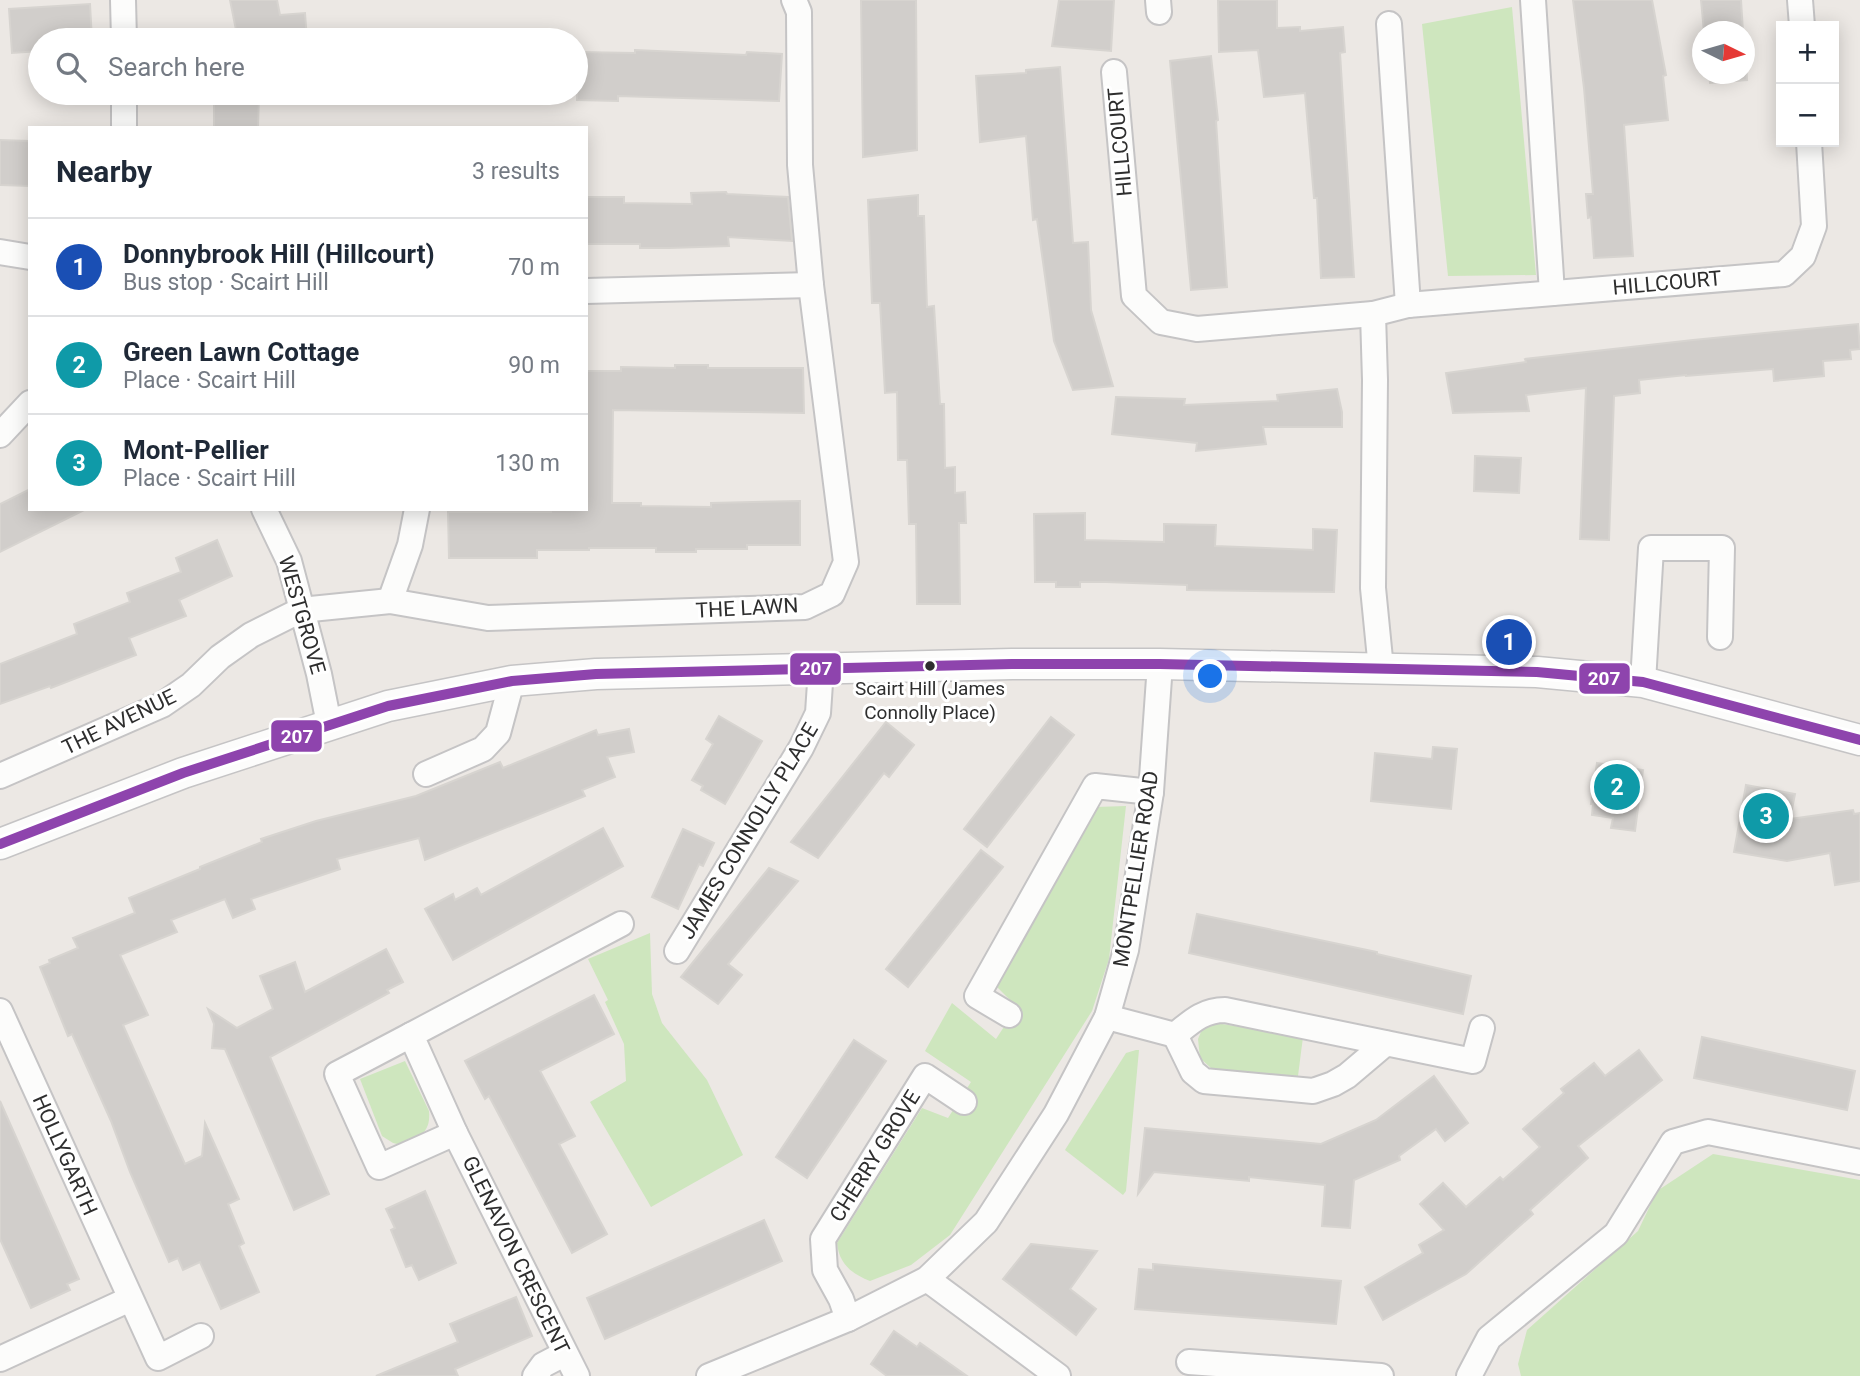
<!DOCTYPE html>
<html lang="en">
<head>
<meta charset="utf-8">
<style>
  :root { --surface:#fff; --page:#f6f6f7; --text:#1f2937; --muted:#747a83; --line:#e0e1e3; --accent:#ea580c }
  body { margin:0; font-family:Roboto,sans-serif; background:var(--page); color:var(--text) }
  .controls { position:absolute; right:21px; top:21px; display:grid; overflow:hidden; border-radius:0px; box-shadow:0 4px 18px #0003 }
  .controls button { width:63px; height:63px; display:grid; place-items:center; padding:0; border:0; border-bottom:2px solid var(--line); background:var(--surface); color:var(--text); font:35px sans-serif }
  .compass { position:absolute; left:1692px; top:21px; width:63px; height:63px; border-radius:50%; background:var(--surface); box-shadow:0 4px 18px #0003; rotate:95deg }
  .you { position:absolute; left:1211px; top:677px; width:24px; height:24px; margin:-18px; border:5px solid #fff; border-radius:50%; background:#1a73e8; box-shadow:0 0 0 10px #1a73e833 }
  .badge { display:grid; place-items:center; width:46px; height:46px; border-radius:50%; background:var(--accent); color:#fff; font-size:23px; font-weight:700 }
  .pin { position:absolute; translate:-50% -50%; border:4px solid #fff; box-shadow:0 2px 7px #0006 }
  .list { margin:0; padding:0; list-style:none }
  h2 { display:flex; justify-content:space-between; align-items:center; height:91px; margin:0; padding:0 28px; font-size:30px }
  h2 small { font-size:23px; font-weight:400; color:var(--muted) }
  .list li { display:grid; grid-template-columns:46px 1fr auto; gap:21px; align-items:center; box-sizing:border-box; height:98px; padding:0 28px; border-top:2px solid var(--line) }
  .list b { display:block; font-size:26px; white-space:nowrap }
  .list p { margin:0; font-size:23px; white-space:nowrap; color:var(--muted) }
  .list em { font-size:23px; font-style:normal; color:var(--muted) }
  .icon { flex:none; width:38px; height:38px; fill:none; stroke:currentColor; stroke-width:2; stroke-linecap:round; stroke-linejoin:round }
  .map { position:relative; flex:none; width:1860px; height:1376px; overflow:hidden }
  .search { position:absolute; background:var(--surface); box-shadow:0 4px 18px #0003; left:28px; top:28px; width:560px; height:77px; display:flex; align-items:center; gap:18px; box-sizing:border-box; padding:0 24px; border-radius:38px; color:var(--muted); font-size:26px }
  .panel { position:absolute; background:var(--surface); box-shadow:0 4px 18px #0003; left:28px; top:126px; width:560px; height:385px; border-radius:0px }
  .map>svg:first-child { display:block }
  .green { fill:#cee6be }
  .building { fill:#d1cecb; stroke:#d7d4d0; stroke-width:2 }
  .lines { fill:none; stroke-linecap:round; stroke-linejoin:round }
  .minor-casing { stroke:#c5c4c5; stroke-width:28 }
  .tertiary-casing { stroke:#c5c4c5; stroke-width:33 }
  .minor { stroke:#fcfcfb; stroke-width:24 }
  .tertiary { stroke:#fcfcfb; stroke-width:30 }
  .bus-1-casing { stroke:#fff; stroke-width:16 }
  .bus-1 { stroke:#8e44ad; stroke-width:10 }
  .bus-dot { fill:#2e2e2e; stroke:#fff; stroke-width:2.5 }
  .labels { text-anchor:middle; stroke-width:6; stroke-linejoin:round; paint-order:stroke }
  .bus-label { font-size:19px; fill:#2e2e2e; stroke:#fff }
  .street-label { font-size:21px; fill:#2e2e2e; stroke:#fff }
  .line-badge { stroke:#fff; stroke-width:2.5 }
  .badge-label { font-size:19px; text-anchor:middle; font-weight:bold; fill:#fff }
</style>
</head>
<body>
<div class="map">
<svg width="1860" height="1376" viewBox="0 0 1860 1376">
  <rect width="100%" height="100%" fill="#ece8e4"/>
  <g class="green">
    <path d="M1512,7L1536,275L1448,276L1422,24Z"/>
    <path d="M1126,806L1109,959L1092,1011L950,1235L911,1265L870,1281C852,1274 839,1264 837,1243L922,1108L948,1118L971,1082L925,1051L952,1003L996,1039L1017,1007L996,986L1095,807Z"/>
    <path d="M650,933L652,994L662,1023L707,1080L743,1155L651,1207L590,1102L626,1081L624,1044L605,1002L608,1000L588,959Z"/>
    <path d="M1216,1023L1303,1037L1298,1076L1212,1069L1200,1058L1198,1039L1203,1027Z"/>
    <path d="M1136,1050H1139L1126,1191L1123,1195L1065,1150L1126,1053Z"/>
    <path d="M405,1061L429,1111C431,1130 421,1137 406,1146L393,1143L382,1136L360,1079Z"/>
    <path d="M1713,1154L1860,1180V1376H1521L1518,1364L1527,1330L1638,1231L1657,1191Z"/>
  </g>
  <g class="building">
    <path d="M230,0H277L280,15L305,13L307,40H238Z"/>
    <path d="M861,0H916L917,150L863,157Z"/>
    <path d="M1059,0H1114L1111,51L1052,46Z"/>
    <path d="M1218,0H1277V28L1300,27V31L1343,27L1345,52L1340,53L1354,277L1321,278L1317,198H1314L1305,93L1264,97L1258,50L1219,52Z"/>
    <path d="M1573,0H1652L1666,75L1663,76L1668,120L1624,125L1633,256L1594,258L1591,217L1588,218L1586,194H1593L1584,88Z"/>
    <path d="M1701,0H1741L1743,32H1704Z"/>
    <path d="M90,4L92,40H40V51L12,53L9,9Z"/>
    <path d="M1745,44L1747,80L1710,83L1709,74H1745Z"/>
    <path d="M635,50L746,55L747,52L782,54L779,101L618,96V101L577,100L578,52L635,53Z"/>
    <path d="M1211,56L1218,120L1216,121L1227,287L1191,290L1170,61Z"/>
    <path d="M1060,67L1073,243L1088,242L1091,310L1113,386L1073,390L1054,341L1037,219L1033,220L1026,136L980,142L976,76L1026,73V70Z"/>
    <path d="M214,93H259L258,128H214Z"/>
    <path d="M0,140L30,141V186L0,185Z"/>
    <path d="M726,192L727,194L788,197L792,241L728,237L729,246L669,248H640V244H587V197H624V203L692,204L691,193Z"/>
    <path d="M918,195V216H924L927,307L934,306L940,404H944L945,468L955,467V493L965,492L966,523H959L960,604H917L916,524H909L907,460H898L897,392L885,393L880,303H872L868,200Z"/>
    <path d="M1858,324L1860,349L1850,350L1851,359L1823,361L1824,376L1774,381L1773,369L1686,376V375L1639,380L1640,393L1614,396L1609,540L1580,539L1586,388L1526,395L1529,411L1453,413L1446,373L1526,362L1525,359L1693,340Z"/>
    <path d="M675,365H708V368H803L804,413L613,410L612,503H641V506L711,507V503L800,501V545H747V549H696V552H656V548H589V550H537V558H449L448,512H551V509H586V371H621V367L675,368Z"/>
    <path d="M1337,389L1342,412V427H1263L1266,444L1196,451L1197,443L1112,434L1116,397L1185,399L1184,405L1278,401L1277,395Z"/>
    <path d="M1475,456L1521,458L1519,493L1474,491Z"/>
    <path d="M30,489V509H86L0,552V504Z"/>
    <path d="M1085,513V540L1164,542V524L1216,525L1215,546L1313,550V529L1337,530L1334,592L1187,590V585L1106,582H1080V587H1056V582H1035L1034,514Z"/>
    <path d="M217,540L232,576L179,600L186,616L129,638L136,655L51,688L50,686L0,704V664L77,634L74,624L130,602L127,593L181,572L176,558Z"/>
    <path d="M719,716L762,741L725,804L701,790L703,786L692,780L713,744L706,739Z"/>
    <path d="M1051,717L1074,735L987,847L964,829Z"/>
    <path d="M886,722L914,745L889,777L884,773L818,858L791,842Z"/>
    <path d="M629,729L634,752L607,757L615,777L582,790L585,796L425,860L419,838L337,859L340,869L251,899L255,909L233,918L225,899L171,920L177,932L120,955L148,1015L123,1025L185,1164L202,1156L205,1123L239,1199L228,1204L244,1243L239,1246L259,1292L221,1309L200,1262L183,1270L178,1258L169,1262L130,1172L111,1121L72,1034L68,1036L40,967L50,963L49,960L78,948L73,938L135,913L129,898L200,869V867L262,842L261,839L316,821L416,796L500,762L503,768L596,730L598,735Z"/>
    <path d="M1433,747L1457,749L1451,809L1371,801L1375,753L1432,759Z"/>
    <path d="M1597,763L1643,770L1635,831L1611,828L1613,818L1592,815L1593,804H1591Z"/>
    <path d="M1746,785L1795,794L1790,819L1853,810L1854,814L1860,813V881L1835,885L1830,853L1787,861L1734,852Z"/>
    <path d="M603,828L623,866L453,960L425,909L453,894L455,900L477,888L481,895Z"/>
    <path d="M683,829L714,843L703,866L699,864L678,909L652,897Z"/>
    <path d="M981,850L1003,867L908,987L886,969Z"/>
    <path d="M769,868L798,881L728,964L742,975L718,1004L681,977Z"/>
    <path d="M1197,914L1377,952V954L1471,976L1463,1014L1189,953Z"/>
    <path d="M386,949L403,982L387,990L389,993L270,1057L329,1194L294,1210L225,1049L212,1048L214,1024L208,1009L237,1028L273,1009L260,976L295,962L305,992Z"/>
    <path d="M594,995L614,1034L540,1071L575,1136L559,1144L607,1234L572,1253L489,1096L485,1099L465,1061Z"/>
    <path d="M1702,1037L1855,1071L1847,1110L1694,1078Z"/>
    <path d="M854,1040L886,1061L807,1178L776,1157Z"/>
    <path d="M1639,1050L1662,1080L1578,1146L1588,1158L1530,1210L1533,1214L1466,1274L1383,1320L1365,1287L1423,1253L1419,1245L1444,1230L1420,1204L1443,1183L1466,1207L1500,1177L1503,1180L1540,1147L1523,1129L1564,1093L1561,1089L1594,1063L1605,1076Z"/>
    <path d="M1434,1076L1468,1123L1445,1141L1436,1129L1399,1156L1400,1160L1354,1180L1350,1228L1322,1226L1325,1185L1249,1177V1181L1154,1172L1138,1194L1145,1128L1321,1144L1376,1120Z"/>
    <path d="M0,1101L79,1279L67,1284L70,1290L31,1308L0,1239Z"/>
    <path d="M425,1191L456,1263L419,1280L412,1265L406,1267L391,1230L395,1228L386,1209Z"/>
    <path d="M764,1220L782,1261L605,1339L587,1298Z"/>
    <path d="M1031,1244L1097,1251L1070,1289L1096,1309L1076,1335L1003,1279Z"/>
    <path d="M1153,1264L1341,1281L1336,1324L1135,1309L1139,1269L1153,1270Z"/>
    <path d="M516,1297L532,1336L455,1369L458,1376H376L458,1342L450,1324Z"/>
    <path d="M894,1331L917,1347L920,1343L967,1376H887L871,1364Z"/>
  </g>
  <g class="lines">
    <g class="minor-casing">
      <g id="minor">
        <path d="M123,0L124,40"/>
        <path d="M1158,0L1159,12"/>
        <path d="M1533,0L1552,293"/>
        <path d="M1800,0L1802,26"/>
        <path d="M1389,24L1408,305"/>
        <path d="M1114,72L1134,296L1161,322L1197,329L1373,314"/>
        <path d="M124,128V93"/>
        <path d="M0,252L30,257"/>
        <path d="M586,291L811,285"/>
        <path d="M0,435L30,403"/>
        <path d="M264,509L289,561L319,674L329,724"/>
        <path d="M390,601L410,545L417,509"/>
        <path d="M1381,669L1373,588L1375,380L1373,314L1408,305L1784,274L1803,256L1814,226L1809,142"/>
        <path d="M1643,682L1651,548H1722L1720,637"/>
        <path d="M426,774L483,749L498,733L512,681"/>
        <path d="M0,776L162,705L191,685L220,657L251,635L301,610L390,601L488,618L805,607L832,594L846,562L811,285L800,165L799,12L794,0"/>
        <path d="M677,951L801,748L818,713L821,668"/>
        <path d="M0,1011L158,1358L201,1336"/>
        <path d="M1009,1015L977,996L1095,786L1151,792"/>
        <path d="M1107,1017L1175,1035"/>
        <path d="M411,1035L337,1074L379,1167L455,1133"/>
        <path d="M1386,1043L1347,1076L1333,1084L1313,1091L1204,1081L1193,1072L1175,1035C1191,1022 1203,1010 1225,1010L1473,1061L1482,1028"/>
        <path d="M927,1279L1058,1376"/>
        <path d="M848,1319L841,1299L825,1270L823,1239L925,1076L964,1102"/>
        <path d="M0,1359L130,1299"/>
        <path d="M1189,1362L1381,1376"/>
        <path d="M535,1376L543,1365L564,1354"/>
        <path d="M577,1376L455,1133L411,1035L621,924"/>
        <path d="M709,1376L848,1319L927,1279L986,1222L1056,1114L1107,1017L1126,950L1151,792L1160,664"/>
        <path d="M1469,1376L1489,1338L1616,1234L1673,1142L1708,1132L1860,1162"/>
      </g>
    </g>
    <g class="tertiary-casing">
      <path id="tertiary" d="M0,844L183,773L388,706L512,681L596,674L1012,664H1160L1537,672L1643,682L1860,740"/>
    </g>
    <use href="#minor" class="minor"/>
    <use href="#tertiary" class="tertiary"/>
    <g class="bus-1-casing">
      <path id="bus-1" d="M0,844L183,773L388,706L512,681L596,674L1012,664H1160L1537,672L1643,682L1860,740"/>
    </g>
    <use href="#bus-1" class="bus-1"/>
  </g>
  <circle class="bus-dot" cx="930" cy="666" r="6"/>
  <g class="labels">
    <g class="bus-label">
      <text x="930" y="695">Scairt Hill (James<tspan x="930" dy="24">Connolly Place)</tspan></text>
    </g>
    <g class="street-label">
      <text transform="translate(1120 142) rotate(-95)" y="7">HILLCOURT</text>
      <text transform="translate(1667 283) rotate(-5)" y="7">HILLCOURT</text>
      <text transform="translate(747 608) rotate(-3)" y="7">THE LAWN</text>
      <text transform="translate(302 615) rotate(74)" y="7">WESTGROVE</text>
      <text transform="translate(119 722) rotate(-26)" y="7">THE AVENUE</text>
      <text transform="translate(749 831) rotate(-59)" y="7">JAMES CONNOLLY PLACE</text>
      <text transform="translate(1136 869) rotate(-81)" y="7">MONTPELLIER ROAD</text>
      <text transform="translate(65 1155) rotate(66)" y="7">HOLLYGARTH</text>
      <text transform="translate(875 1156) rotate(-58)" y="7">CHERRY GROVE</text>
      <text transform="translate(516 1255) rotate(64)" y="7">GLENAVON CRESCENT</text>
    </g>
  </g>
  <g class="line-badge">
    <rect x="789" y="652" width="53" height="34" rx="7" fill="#8e44ad"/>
    <rect x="1578" y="662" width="53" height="33" rx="7" fill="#8e44ad"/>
    <rect x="270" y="719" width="53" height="34" rx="7" fill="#8e44ad"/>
  </g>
  <g class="badge-label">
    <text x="816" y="675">207</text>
    <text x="1604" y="685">207</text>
    <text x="297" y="743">207</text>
  </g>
</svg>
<div class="controls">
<button>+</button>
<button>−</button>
</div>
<svg class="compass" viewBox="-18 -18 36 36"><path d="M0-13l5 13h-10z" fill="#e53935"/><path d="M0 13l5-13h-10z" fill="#747a83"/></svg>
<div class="you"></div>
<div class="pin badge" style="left:1509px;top:642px;background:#1a4fb4">1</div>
<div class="pin badge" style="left:1617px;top:787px;background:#0f9aa8">2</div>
<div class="pin badge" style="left:1766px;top:816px;background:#0f9aa8">3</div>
<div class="search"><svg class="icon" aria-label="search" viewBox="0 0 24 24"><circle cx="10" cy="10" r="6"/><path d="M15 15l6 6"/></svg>Search here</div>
<section class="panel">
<h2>Nearby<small>3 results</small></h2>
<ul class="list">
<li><span class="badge" style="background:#1a4fb4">1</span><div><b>Donnybrook Hill (Hillcourt)</b><p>Bus stop · Scairt Hill</p></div><em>70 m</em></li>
<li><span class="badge" style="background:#0f9aa8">2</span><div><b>Green Lawn Cottage</b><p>Place · Scairt Hill</p></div><em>90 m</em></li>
<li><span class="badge" style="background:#0f9aa8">3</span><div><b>Mont-Pellier</b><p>Place · Scairt Hill</p></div><em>130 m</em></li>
</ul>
</section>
</div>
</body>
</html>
